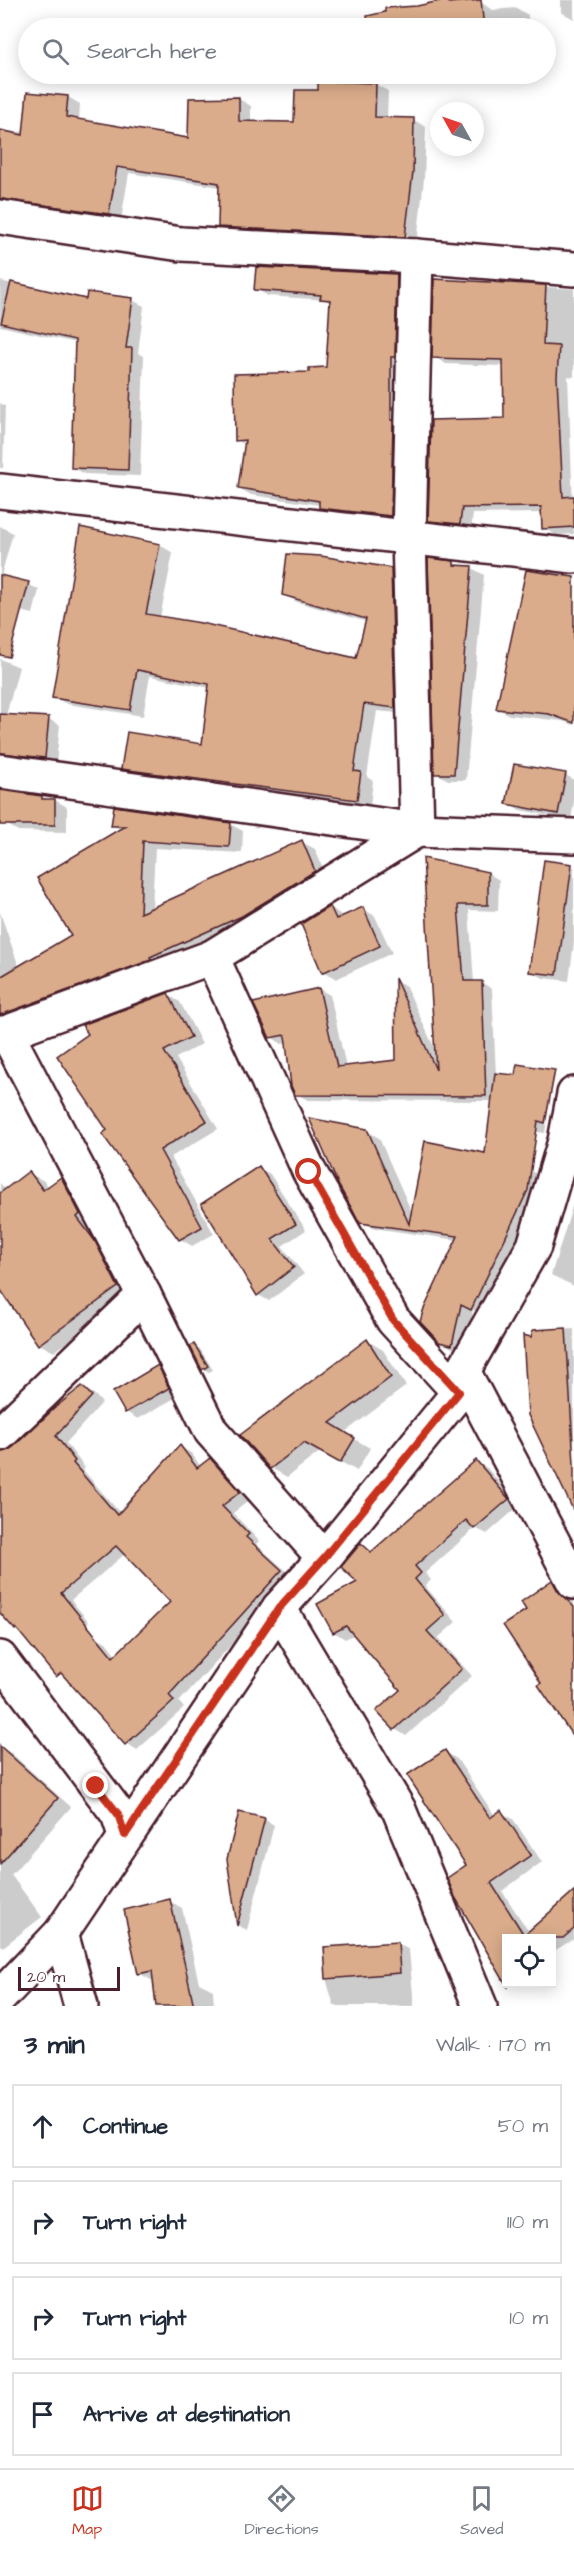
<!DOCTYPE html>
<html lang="en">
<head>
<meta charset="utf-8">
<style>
  :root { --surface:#fff; --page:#f2f2f3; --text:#1f2937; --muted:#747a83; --line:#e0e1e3; --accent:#c8321e }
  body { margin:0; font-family:"Architects Daughter",sans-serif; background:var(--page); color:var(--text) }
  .controls { position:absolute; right:18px; bottom:18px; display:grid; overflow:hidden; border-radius:0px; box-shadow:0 3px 15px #0003 }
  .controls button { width:54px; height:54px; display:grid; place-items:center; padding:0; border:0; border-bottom:2px solid var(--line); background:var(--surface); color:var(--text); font:30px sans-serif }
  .compass { position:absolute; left:430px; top:102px; width:54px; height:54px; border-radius:50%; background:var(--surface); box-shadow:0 3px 15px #0003; rotate:310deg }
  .scale { position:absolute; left:18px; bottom:15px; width:102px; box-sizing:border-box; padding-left:6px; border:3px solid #4a1f2b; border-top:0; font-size:16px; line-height:21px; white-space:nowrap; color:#4a1f2b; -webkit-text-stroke:4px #fff; paint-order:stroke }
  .stop { position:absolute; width:18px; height:18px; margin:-14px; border:4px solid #c8321e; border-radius:50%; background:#fff }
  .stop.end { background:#c8321e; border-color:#fff; box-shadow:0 2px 6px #0008 }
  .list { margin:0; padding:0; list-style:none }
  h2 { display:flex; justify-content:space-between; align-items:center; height:78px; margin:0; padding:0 24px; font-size:26px }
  h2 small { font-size:20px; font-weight:400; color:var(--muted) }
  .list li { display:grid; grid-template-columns:39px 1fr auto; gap:18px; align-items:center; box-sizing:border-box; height:84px; margin:0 12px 12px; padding:0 12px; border:2px solid var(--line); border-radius:0px }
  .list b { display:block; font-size:22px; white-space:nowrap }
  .list em { font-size:20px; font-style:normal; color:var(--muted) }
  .icon { flex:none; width:33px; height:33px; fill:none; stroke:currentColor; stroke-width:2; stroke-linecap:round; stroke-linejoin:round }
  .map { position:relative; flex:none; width:574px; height:2006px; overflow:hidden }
  .search { position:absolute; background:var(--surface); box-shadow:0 3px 15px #0003; left:18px; right:18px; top:18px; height:66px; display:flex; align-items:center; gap:15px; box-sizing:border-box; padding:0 21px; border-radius:33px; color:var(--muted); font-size:22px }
  .sheet { height:462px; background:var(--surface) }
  nav { display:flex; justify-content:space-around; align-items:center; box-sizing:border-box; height:84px; border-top:2px solid var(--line); background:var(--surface); font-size:16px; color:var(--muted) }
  nav a { display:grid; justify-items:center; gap:3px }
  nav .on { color:var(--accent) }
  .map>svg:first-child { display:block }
  .shadow { fill:#0003 }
  .building { fill:#daac8b; stroke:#4a1f2b; stroke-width:1.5; fill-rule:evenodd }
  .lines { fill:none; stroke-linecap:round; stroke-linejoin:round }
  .street-casing { stroke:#4a1f2b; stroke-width:38 }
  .street { stroke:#fff; stroke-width:33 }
  .route { stroke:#c8321e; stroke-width:8 }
</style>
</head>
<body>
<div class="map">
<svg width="574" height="2006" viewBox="0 0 574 2006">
  <rect width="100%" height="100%" fill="#fff"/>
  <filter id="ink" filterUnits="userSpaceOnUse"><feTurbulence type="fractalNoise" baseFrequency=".0167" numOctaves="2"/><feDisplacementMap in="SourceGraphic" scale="12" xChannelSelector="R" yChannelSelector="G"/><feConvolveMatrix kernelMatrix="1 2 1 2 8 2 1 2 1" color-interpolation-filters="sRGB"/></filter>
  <g filter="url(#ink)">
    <g class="shadow">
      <path d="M561,0H574V19L561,12Z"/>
      <path d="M448,1L454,4L481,2L492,10L516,8L528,15V28H370Z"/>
      <path d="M375,84L388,91L387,119L414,120L426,127L424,179L417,243L231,233L219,226L220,187L129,173L121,220L0,210V131L24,132L28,94L68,97L80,104L79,120L189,139L190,99H239L251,106V123H295L320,91Z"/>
      <path d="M396,275L408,282L402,522L333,514L321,507L320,505L251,495L239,488L246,445L236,440L310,374L327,368L332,304L326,300L268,296L256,289Z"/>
      <path d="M0,281L87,301L132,300L144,306L138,353L144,356L140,476L84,474L72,467L76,343L0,326Z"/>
      <path d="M492,283L574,289V377L568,376L574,534L556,535L544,528L543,513L473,514L471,530L442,527L430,520L506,420L505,366L446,364L434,357Z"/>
      <path d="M0,403L5,406L3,468H0Z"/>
      <path d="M0,526L13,533L1,576L28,584L39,590L33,614L0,606Z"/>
      <path d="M81,529L160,545L173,553L160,618L357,660L367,622L297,602L283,594L391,570L404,577L408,714L377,711L367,777L373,781L370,806L135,776L122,768L203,746L210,688L150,676L143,716L67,704L54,697Z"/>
      <path d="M454,563L461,567L472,568L484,575L466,780H448L436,773Z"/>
      <path d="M574,580V725L562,721L509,715L497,708Z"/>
      <path d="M0,659L19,667L6,716L48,719L60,725L56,764L8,759L0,754Z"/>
      <path d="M566,775L574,780V802L571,820L520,810L508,803Z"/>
      <path d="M0,790L55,800L67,807V832L18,831L6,824L0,815Z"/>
      <path d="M230,824L243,831L242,853L155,848L152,909L302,842L315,849L327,878L255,923L0,1028V912L19,967L73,936L121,830L113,825Z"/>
      <path d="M425,859L488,873L499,880L498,911L469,910L474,983L481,982L492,989L496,1075H553L545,1133L500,1127L493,1101L308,1100L296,1094L287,1043L282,1044L271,1037L319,989L330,995L346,1067L398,1062L396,981L406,986L437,1054Z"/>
      <path d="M571,866L574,867V942L569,981L543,978L531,971Z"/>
      <path d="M330,907L344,917L363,909L375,916L392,953L336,979L324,971Z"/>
      <path d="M168,995L180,1002L202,1044L176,1058L218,1129L171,1157L214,1234L192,1246L180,1239L109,1130Z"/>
      <path d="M367,1131L379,1138L413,1215L531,1171L542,1177L539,1197L483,1315L473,1310L464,1351L452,1348L440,1341L458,1240L373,1228L361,1221Z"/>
      <path d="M259,1168L270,1174L306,1230L282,1246L304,1274L269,1301L258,1295Z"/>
      <path d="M29,1173L44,1181L49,1187L61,1178L75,1187L132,1295L54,1352L39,1344L0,1289V1183L6,1190Z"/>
      <path d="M574,1201V1286L551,1275Z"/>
      <path d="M574,1329V1508L532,1339L534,1331Z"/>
      <path d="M368,1341L383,1350L406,1386L344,1433L370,1448L357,1471L321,1451L287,1477L271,1468Z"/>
      <path d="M194,1345L200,1349L213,1370L209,1372L203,1369Z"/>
      <path d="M158,1367L170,1374L180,1395L138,1419L126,1412Z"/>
      <path d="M83,1388L94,1394L102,1403L66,1443L85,1468L83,1470L120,1513L181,1447L192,1454L201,1467L210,1460L222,1467L251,1499L233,1513L259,1541L256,1544L293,1577L179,1702L184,1708L137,1750L126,1743L95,1636L106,1642L117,1656L172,1602L126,1553L71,1600L89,1622L46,1654L15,1629L0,1610V1454L5,1453Z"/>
      <path d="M476,1462L487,1468L519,1506L487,1534L475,1528L425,1573L431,1580L425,1586L456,1622L438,1638L472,1676L406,1736L395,1729L402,1690L355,1634L345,1639L334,1632L319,1605L360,1582L361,1545L373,1552Z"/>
      <path d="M552,1582L563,1588L574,1602V1728L543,1683L528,1610Z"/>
      <path d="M0,1747L11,1753L71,1807L11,1875L42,1917L3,1947L0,1946Z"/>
      <path d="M445,1752L457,1759L495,1816L501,1812L513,1819L542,1862L502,1891L529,1932L574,1893V1939L552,1952V1938H506L468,1865Z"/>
      <path d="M264,1819L274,1825L247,1930L237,1925L228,1859Z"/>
      <path d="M169,1901L182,1908L199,1983L213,1990L214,2006H158L155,1979L151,1980L139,1973Z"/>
      <path d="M397,1943L409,1950L414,2006H334L327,1982L325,1949Z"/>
    </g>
    <g class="building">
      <path d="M444,0H448L449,3L481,0L484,28H368L367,16L385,12V8L417,6Z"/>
      <path d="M318,81L376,83L375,117L414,118L413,172L405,237L218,227L219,183L117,167L109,214L0,199V130L23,135L27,92L68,96L66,117L188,138L189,98L239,97V121L294,122L295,90H318Z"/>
      <path d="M256,267L397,274L395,357H391V420H393L391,516L319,508V501L238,488L245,440L235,441L234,374L309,372V368L326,367L330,300L320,299L321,295L254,290Z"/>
      <path d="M434,279L546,285L543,345L559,346L557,377L563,497L574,496V527L542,529L541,507L462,508L460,524L428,521L431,420L504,418L503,360L432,358Z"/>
      <path d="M11,282L86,299L87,292L133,298L126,348H132L128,470L71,468L75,340L1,323Z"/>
      <path d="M80,527L160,544L146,614L201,623L356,658L366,619L282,595L287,554L321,556L391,568L395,708L364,704L354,771L361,772L357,800L121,769L127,732L202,744L209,684L137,670L130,710L52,698Z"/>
      <path d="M428,558L454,561V565L472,566L454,774H434Z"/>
      <path d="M526,570L574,577V723L549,714L496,709Z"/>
      <path d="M0,575L29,582L9,657L0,655Z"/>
      <path d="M0,714L49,717L45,758L0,753Z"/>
      <path d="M514,764L566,773L558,814L506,804Z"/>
      <path d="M0,790L42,796V799H55V825H0Z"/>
      <path d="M114,806L231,823L229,847L143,841L140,913L302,840L315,871L242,916L150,957L151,960L0,1015V977L71,935L37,878L125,826H111Z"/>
      <path d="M423,858L488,872V905H458L464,981H482L486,1096L295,1095L291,1086L285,1035L270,1038L253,1003L319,988L337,1067L396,1060L395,978L436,1070Z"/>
      <path d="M544,860L572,864L557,975L529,972Z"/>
      <path d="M330,906L336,919L363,907L380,946L322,973L301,924Z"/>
      <path d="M168,993L191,1037L164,1051L207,1121L160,1150L202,1227L179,1240L102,1134L107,1130L57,1056L88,1034L82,1025Z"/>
      <path d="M517,1064L555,1070L545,1123L538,1121L528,1190L471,1310L461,1305L452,1345L439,1342L420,1322L423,1311L458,1236L360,1223L339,1186L309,1118L367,1129L409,1224L425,1141L485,1153L495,1073L515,1075Z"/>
      <path d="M259,1166L296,1224L272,1239L294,1267L257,1296L201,1204Z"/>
      <path d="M29,1171L43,1190L61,1177L80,1214L77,1217L95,1241L118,1287L38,1345L0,1289V1193Z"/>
      <path d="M566,1328L574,1464V1512L528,1415L523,1335L531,1337L533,1330Z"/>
      <path d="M367,1339L391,1377L330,1423L355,1438L340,1463L304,1443L270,1469L240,1435Z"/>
      <path d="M194,1344L208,1366L202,1370L190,1346Z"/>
      <path d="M158,1365L169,1388L125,1413L113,1392Z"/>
      <path d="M82,1386L92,1396L56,1436L75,1461L73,1463L117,1515L180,1445L197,1468L210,1458L240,1492L222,1506L249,1534L246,1537L282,1570L169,1695L174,1701L125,1745L61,1673L56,1677L16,1628L15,1630L0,1613V1452L13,1447L57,1406ZM116,1546L170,1602L113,1657L61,1593Z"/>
      <path d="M476,1460L509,1499L474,1529L466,1520L415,1566L421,1573L415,1579L445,1615L427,1631L462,1669L394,1730L376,1711L400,1690L346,1626L333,1633L317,1604L357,1582L341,1567L361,1543L371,1552Z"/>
      <path d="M552,1580L558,1591L574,1607V1738L538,1685L541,1683L503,1625L526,1610L521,1602Z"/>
      <path d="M0,1746L58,1798L0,1864Z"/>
      <path d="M445,1750L490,1818L501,1810L531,1855L491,1883L524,1935L574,1891V1929L563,1938H507V1986L455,1897L447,1878L466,1865L407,1775Z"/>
      <path d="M239,1812L265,1818L237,1926L227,1859Z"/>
      <path d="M170,1899L194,2006H156L152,1971L138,1974L124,1910Z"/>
      <path d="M398,1942L400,1973L326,1979L324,1947Z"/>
    </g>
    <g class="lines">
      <g class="street-casing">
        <g id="street">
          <path d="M0,217L181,244L416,256L574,269"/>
          <path d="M0,491L574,556"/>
          <path d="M0,771L417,830L574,836"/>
          <path d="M212,957L309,1171L393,1320L459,1392"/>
          <path d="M0,1033L7,1034L144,1295L211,1431L324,1558"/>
          <path d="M0,1035L212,957L417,830L409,537L416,256"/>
          <path d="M463,1371L574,1582"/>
          <path d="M0,1434L144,1295"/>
          <path d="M279,1608L399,1810L480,2006"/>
          <path d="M0,1658L118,1814L125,1835"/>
          <path d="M61,1933L81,2006"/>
          <path d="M0,1997L61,1933L279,1608L324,1558L459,1392L463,1371L534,1246L565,1141L574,1094"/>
        </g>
      </g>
      <use href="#street" class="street"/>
    </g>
  </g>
  <g class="lines" filter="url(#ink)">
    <path class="route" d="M96,1786L118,1814L125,1835L279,1608L324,1558L459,1392L393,1320L309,1172"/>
  </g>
</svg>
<div class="controls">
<button><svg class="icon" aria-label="locate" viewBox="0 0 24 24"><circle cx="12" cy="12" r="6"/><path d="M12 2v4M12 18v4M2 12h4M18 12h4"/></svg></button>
</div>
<svg class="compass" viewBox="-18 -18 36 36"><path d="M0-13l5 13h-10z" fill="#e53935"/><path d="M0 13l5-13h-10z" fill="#747a83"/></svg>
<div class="scale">20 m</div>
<div class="stop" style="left:309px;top:1172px"></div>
<div class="stop end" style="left:96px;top:1786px"></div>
<div class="search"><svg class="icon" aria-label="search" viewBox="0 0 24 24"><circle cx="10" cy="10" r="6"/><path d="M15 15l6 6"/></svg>Search here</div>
</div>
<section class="sheet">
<h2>3 min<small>Walk · 170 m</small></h2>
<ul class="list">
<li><svg class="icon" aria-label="ahead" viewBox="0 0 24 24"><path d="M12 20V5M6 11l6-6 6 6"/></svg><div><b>Continue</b></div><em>50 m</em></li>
<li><svg class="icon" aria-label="right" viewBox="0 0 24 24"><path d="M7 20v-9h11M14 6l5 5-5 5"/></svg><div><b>Turn right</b></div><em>110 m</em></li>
<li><svg class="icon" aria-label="right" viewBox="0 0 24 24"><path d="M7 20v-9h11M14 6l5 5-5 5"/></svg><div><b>Turn right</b></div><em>10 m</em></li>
<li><svg class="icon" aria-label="arrive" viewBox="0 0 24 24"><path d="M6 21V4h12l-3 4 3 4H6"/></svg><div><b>Arrive at destination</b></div></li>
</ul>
</section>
<nav>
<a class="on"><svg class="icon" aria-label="map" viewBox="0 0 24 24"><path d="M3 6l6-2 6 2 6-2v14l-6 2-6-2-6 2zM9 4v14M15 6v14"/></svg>Map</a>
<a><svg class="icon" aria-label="directions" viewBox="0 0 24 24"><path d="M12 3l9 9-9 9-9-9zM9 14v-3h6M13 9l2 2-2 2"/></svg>Directions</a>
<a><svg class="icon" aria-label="saved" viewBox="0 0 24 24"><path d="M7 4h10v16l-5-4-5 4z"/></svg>Saved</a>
</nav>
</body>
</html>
